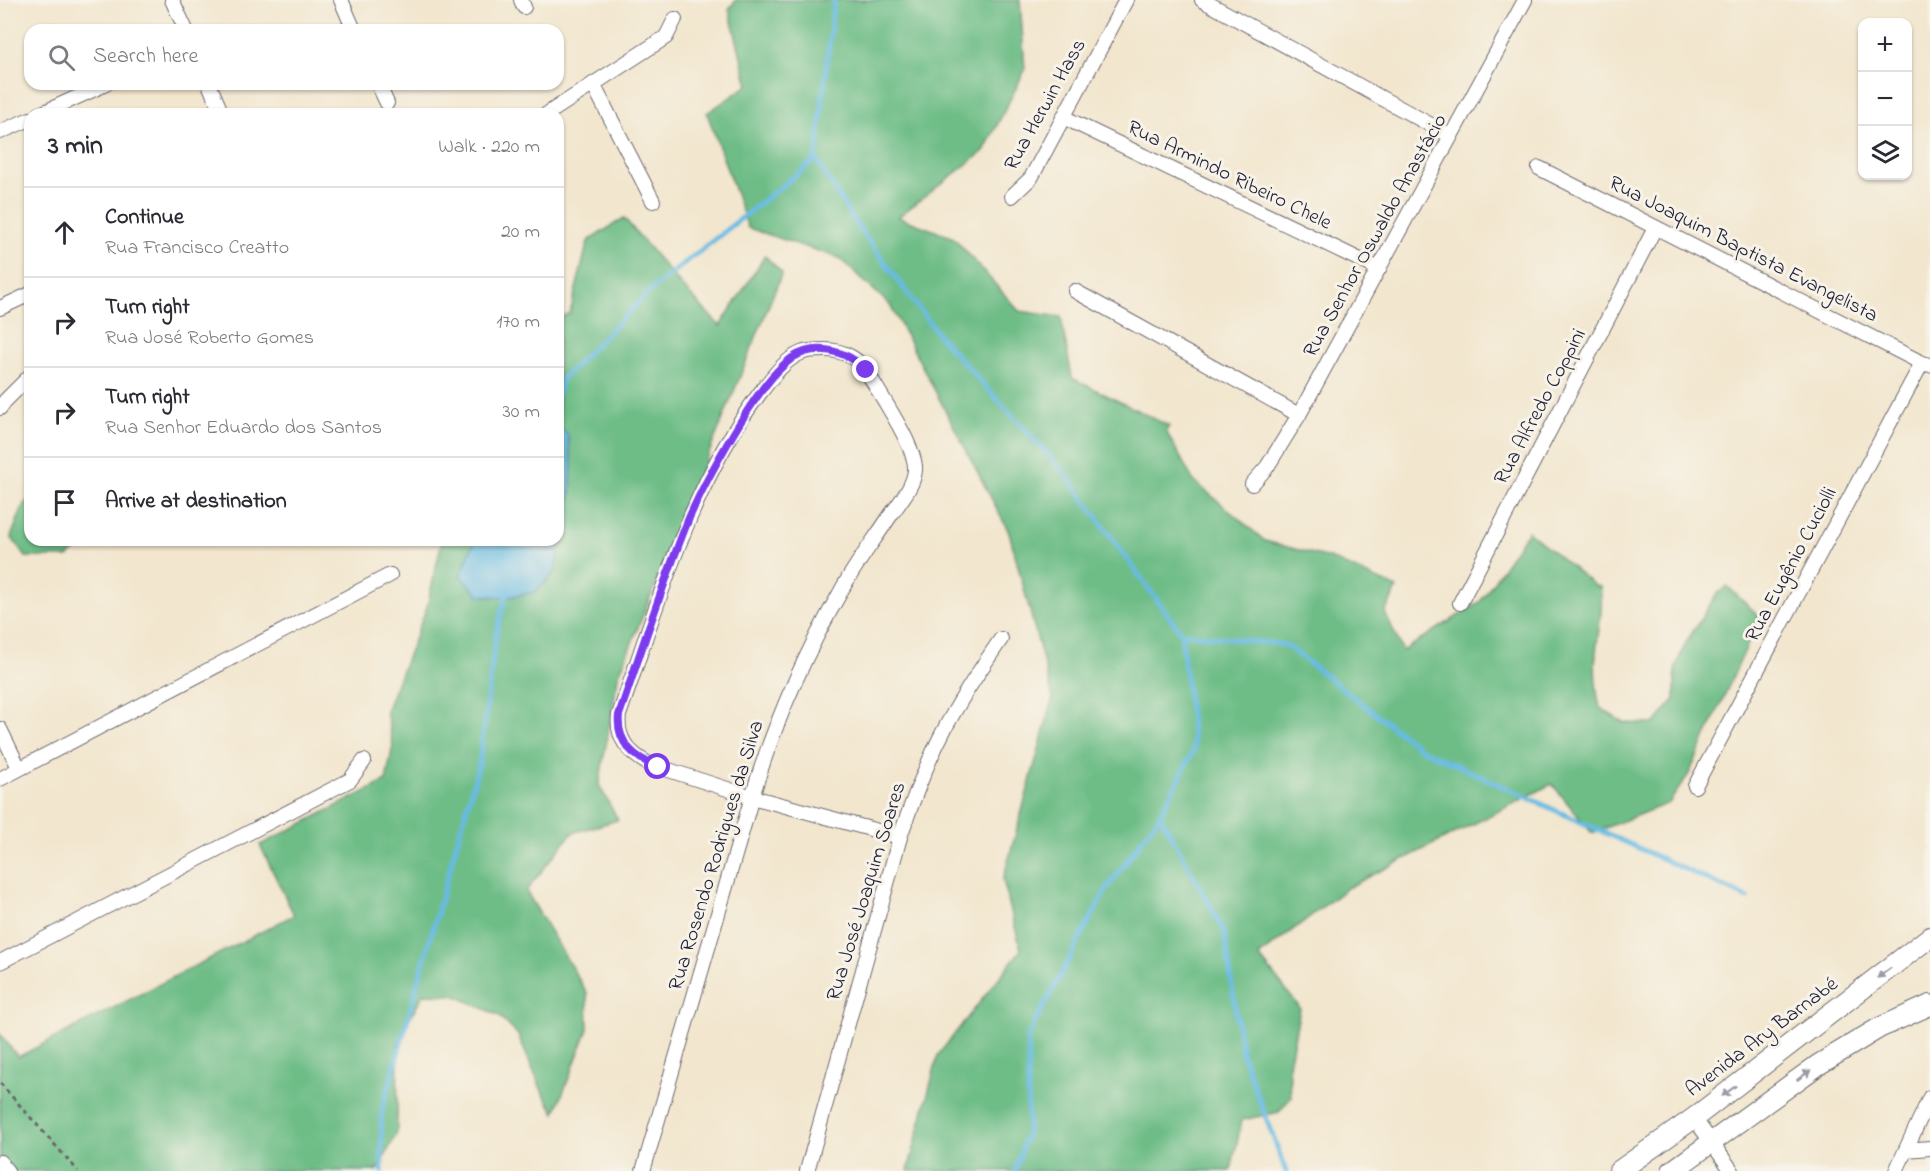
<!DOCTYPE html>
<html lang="en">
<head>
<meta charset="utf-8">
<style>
  :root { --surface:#fff; --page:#f7f7f7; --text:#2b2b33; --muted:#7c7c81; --line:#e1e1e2 }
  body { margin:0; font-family:"Indie Flower",sans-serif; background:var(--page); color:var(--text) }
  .controls { position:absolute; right:18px; top:18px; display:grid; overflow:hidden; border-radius:12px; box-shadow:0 2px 4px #0004 }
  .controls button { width:54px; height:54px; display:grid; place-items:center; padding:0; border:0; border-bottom:2px solid var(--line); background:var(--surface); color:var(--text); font:30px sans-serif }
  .stop { position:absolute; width:18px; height:18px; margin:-14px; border:4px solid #7c3aed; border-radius:50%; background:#fff }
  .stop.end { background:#7c3aed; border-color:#fff; box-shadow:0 2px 6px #0008 }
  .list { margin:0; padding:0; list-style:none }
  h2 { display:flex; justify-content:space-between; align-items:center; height:78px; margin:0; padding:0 24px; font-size:26px }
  h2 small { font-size:20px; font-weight:400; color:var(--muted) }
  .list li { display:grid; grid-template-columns:39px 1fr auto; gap:18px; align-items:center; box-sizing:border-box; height:90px; padding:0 24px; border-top:2px solid var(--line) }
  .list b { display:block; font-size:22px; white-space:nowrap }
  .list p { margin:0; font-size:20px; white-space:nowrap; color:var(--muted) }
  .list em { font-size:20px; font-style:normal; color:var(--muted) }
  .icon { flex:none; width:33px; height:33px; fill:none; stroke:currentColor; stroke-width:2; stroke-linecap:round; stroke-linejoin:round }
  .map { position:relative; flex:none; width:1930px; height:1171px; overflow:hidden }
  .search { position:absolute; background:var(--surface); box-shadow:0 2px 4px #0004; left:24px; top:24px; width:540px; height:66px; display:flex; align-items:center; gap:15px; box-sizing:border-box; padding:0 21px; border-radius:18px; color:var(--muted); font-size:22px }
  .panel { position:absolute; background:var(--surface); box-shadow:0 2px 4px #0004; left:24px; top:108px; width:540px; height:438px; border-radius:18px }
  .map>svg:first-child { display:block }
  .forest { fill:#6ebd87; stroke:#487061; stroke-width:1.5 }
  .water { fill:#67bbe3; stroke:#446e8f; stroke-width:1.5 }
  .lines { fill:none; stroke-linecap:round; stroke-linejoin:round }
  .stream { stroke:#67bbe3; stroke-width:5 }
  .street-casing { stroke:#6b676e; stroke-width:16 }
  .secondary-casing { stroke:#6b676e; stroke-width:22 }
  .path { stroke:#6b676e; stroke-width:3; stroke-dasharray:4.5 4.5; stroke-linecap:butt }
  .street { stroke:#fff; stroke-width:14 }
  .secondary { stroke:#fff; stroke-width:20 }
  .oneway { fill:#9c9ca7 }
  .route { stroke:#7c3aed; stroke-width:8 }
  .labels { text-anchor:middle; stroke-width:6; stroke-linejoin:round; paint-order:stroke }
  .street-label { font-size:21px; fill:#22223b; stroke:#f7f3e8 }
</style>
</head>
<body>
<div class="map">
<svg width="1930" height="1171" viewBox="0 0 1930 1171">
  <rect width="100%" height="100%" fill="#f7f3e8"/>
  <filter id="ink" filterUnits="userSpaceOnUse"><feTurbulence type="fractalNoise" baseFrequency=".0167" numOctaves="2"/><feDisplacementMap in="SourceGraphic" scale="12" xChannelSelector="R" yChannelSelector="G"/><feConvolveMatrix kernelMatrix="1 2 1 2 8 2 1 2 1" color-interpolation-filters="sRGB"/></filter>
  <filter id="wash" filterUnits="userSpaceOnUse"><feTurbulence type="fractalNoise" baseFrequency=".008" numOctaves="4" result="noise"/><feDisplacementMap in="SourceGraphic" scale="24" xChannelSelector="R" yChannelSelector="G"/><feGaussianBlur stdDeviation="1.35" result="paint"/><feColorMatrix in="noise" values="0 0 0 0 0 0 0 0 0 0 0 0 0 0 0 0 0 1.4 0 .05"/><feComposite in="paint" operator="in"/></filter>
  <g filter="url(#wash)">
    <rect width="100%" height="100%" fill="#f2e6ce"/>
    <g class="forest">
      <path d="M736,0H1020L1025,70L984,151L898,217L954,238L1019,311L1061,317L1072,378L1169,426L1166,431L1193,480L1265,541L1329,558L1397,588L1385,613L1403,651L1480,602L1528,531L1595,586L1600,587C1604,609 1598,630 1596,652C1594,671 1596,690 1600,708L1624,723L1654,724L1675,699V669L1685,644L1716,595L1727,586L1760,617L1689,774L1669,803L1592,833L1552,784L1347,888L1259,956L1300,1008L1289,1065L1291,1097L1279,1112L1242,1120L1231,1170L1229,1171H908L938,1055L1021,950L1003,880L1053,698L1009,532L890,305L839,258L748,228L707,113L748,85L729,9Z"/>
      <path d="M624,218L680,284L720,326L765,256L782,273L618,677L599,785L618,820L572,833L526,891L587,993L588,1029L555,1113L542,1091L518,1035L498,1015L454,995L424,994L409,1019L398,1044L397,1133L377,1171H0V1034L18,1057L294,915L260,845L386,781L393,745L386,711L427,607L442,540H558V319L570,313L588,241Z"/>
      <path d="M30,499V540H87L68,557H26L11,537L24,504Z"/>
    </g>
    <path class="water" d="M558,428L567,433L572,463L571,493L555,572L535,592L510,597L480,596L460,576L475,540H558Z"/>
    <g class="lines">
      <g class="stream">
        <path d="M816,159L852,218L940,337L1064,472L1181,633L1194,750L1160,815L1106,890L1028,1036V1129L1015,1171"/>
        <path d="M558,394L562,379L652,289L816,159L834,0"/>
        <path d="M1181,633L1286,645L1421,749L1748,898"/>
        <path d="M1160,815L1224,931L1242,1054L1286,1171"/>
        <path d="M382,1171L381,1114L479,764L496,634L507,592"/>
      </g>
    </g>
  </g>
  <g filter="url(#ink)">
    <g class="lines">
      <g class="street-casing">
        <g id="street">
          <path d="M172,0L186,30"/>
          <path d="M341,0L354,30"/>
          <path d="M521,0L524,7"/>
          <path d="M1202,0L1451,136"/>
          <path d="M209,84L222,114"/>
          <path d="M378,84L387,103"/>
          <path d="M593,84L653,201"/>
          <path d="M40,114L106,84"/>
          <path d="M547,114L666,37L675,19"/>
          <path d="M1063,117L1379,269"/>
          <path d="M0,132L30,119"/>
          <path d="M1539,168L1922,363L1930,365"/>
          <path d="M1012,196L1031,178L1126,0"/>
          <path d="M1075,291L1299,415"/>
          <path d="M0,308L30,294"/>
          <path d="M0,408L5,401L30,376"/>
          <path d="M1252,484L1267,467L1299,415L1525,0"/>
          <path d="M1460,603L1655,228"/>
          <path d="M0,729L19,768"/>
          <path d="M0,779L390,575"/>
          <path d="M1695,786L1922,363"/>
          <path d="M0,962L350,780L364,761"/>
          <path d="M1694,1118L1732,1171"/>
          <path d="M1906,1150L1930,1148"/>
          <path d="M0,1162L7,1171"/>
          <path d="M643,1171L752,797C773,727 804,656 840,593C854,566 873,542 890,516C899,503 914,486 915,470C917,449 881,396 869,375C860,359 843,350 825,350C818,350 808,350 801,353C784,360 771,379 760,393C689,487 658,605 619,715C616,738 628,752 647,763L752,797L900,837"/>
          <path d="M807,1171L900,837C912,802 925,767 942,734C959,701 980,670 1001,639"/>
          <path d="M1896,1171L1930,1097"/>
        </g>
      </g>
      <g class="secondary-casing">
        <g id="secondary">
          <path d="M1619,1171L1694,1118L1930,937"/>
          <path d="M1672,1171L1818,1065L1879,1028L1930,1005"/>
        </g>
      </g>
      <path class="path" d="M0,1083L78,1171"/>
      <use href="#street" class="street"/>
      <use href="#secondary" class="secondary"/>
    </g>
    <defs><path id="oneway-solid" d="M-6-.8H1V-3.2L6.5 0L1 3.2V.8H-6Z" transform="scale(1.5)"/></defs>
    <g class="oneway">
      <use href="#oneway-solid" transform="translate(1884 973) rotate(143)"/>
      <use href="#oneway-solid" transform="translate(1804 1075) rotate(-36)"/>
      <use href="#oneway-solid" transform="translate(1729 1091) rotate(143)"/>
    </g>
  </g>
  <g class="lines" filter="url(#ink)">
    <path class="route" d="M658,767C634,758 616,742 619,715C642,649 663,582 689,518C704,484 722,452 741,421C755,399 771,374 792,358C816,342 848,351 866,370"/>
  </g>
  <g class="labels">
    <g class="street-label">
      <text transform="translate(1044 104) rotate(-61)" y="7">Rua Herwin Hass</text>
      <text transform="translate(1230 174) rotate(26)" y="7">Rua Armindo Ribeiro Chele</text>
      <text transform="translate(1374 235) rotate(-61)" y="7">Rua Senhor Oswaldo Anastácio</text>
      <text transform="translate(1744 248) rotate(27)" y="7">Rua Joaquim Baptista Evangelista</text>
      <text transform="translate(1539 406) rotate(-62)" y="7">Rua Alfredo Coppini</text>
      <text transform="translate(1790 564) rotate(-62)" y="7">Rua Eugênio Cuciolli</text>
      <text transform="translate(715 855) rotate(-73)" y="7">Rua Rosendo Rodrigues da Silva</text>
      <text transform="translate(865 891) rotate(-73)" y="7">Rua José Joaquim Soares</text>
      <text transform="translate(1761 1036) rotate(-37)" y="7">Avenida Ary Barnabé</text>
    </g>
  </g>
</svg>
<div class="controls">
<button>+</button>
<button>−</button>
<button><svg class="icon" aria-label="layers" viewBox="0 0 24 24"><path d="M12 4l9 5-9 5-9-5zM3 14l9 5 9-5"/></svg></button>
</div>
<div class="stop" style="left:658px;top:767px"></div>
<div class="stop end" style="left:866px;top:370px"></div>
<div class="search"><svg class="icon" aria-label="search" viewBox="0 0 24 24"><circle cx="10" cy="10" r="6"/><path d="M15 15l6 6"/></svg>Search here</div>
<section class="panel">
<h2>3 min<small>Walk · 220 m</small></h2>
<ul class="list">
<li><svg class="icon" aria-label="ahead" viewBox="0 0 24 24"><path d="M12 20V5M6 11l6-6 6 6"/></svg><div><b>Continue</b><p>Rua Francisco Creatto</p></div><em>20 m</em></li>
<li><svg class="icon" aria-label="right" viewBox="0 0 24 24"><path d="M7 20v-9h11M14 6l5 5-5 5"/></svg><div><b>Turn right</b><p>Rua José Roberto Gomes</p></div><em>170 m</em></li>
<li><svg class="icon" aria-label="right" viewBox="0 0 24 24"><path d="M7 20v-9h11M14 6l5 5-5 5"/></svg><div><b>Turn right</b><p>Rua Senhor Eduardo dos Santos</p></div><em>30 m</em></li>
<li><svg class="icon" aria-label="arrive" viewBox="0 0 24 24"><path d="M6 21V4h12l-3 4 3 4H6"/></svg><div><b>Arrive at destination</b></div></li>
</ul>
</section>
</div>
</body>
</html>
